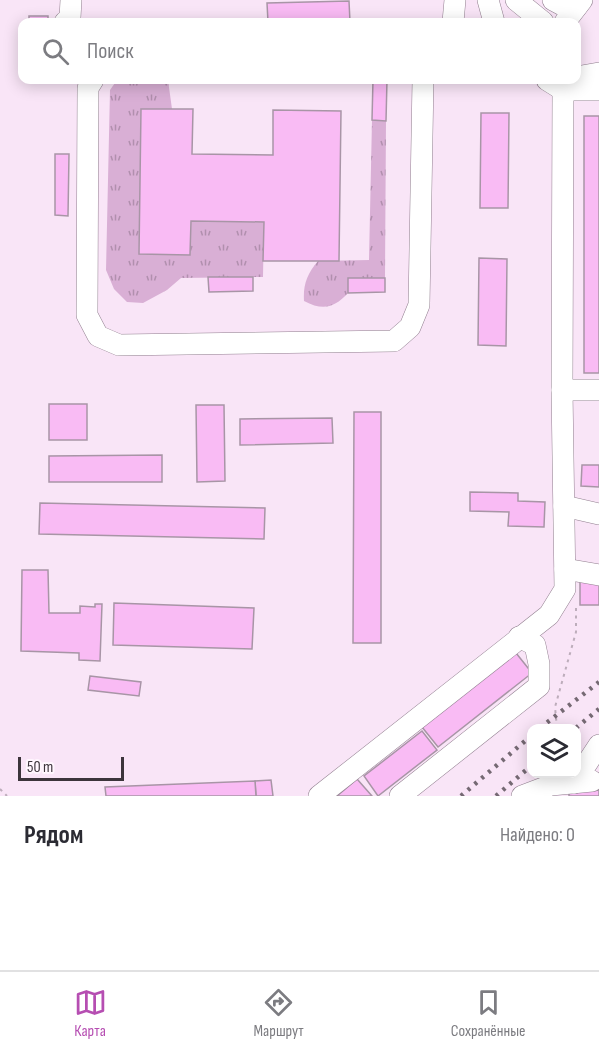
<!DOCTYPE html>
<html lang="ru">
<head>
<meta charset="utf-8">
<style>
  :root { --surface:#fff; --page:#f2f2f3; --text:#2b2b33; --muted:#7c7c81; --line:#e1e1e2; --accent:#b64eb2 }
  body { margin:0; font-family:"Sofia Sans Condensed",sans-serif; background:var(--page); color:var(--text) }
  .controls { position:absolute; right:18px; bottom:18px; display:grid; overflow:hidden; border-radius:12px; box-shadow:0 3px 15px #0003 }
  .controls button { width:54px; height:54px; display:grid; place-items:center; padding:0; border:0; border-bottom:2px solid var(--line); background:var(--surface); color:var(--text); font:30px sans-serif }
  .scale { position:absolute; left:18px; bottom:15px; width:106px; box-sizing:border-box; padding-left:6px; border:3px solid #3c343b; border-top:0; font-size:16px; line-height:21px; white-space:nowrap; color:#3c343b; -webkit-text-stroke:4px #fff6fe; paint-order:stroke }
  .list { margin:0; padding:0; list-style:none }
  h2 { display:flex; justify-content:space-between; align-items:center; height:78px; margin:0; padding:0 24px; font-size:26px }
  h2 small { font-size:20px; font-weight:400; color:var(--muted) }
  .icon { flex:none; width:33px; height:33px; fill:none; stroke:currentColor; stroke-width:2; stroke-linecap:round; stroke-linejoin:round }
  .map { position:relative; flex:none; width:599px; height:796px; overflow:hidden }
  .search { position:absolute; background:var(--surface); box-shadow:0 3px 15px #0003; left:18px; right:18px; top:18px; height:66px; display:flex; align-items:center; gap:15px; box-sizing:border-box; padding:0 21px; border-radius:12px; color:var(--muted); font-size:22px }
  .sheet { height:174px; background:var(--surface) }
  nav { display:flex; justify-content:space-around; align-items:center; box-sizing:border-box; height:84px; border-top:2px solid var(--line); background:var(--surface); font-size:16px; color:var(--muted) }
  nav a { display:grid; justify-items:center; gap:3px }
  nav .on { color:var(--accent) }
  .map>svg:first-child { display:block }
  .grass { fill:url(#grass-tufts) }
  .building { fill:#f9bbf4; stroke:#a895a6; stroke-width:1.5 }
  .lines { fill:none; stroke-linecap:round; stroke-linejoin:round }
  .minor-casing { stroke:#917f8f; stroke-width:22 }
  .path { stroke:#bdadbb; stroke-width:2; stroke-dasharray:3 4.5; stroke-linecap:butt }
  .minor { stroke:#fff; stroke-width:21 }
  .rail { stroke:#756973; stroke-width:4.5; stroke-dasharray:3 6; stroke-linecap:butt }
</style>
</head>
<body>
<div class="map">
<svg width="599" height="796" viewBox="0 0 599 796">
  <defs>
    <pattern id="grass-tufts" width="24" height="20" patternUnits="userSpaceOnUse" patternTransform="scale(1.5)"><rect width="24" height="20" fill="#d9afd5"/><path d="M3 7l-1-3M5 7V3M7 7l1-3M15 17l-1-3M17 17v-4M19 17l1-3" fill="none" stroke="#b18fae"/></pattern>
  </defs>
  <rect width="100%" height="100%" fill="#f9e5f7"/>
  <g class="grass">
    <path d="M117,80H168L172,109H141L139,254L190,255L191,221L264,222L263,277L181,278L167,290L143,303L127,302L114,289L106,270L110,90Z"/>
    <path d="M372,120L386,121L385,278H349L348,293C334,308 323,311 304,301C303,285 307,274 318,261L369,260Z"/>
  </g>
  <g class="building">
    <path d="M349,1L350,22H268L267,3Z"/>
    <rect x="29" y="16" width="19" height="6"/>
    <path d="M373,80H387L386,121L372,120Z"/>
    <path d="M141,109H193L192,154L273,155V110L341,111L339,261H263L264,222L191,221L190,255L139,254Z"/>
    <path d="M481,113H509L508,208H480Z"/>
    <rect x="584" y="116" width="15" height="257"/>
    <path d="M55,154H69L68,216L55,215Z"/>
    <path d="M479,258L507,259L506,346L478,345Z"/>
    <path d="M208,277H253V291L209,292Z"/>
    <path d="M348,278H385V292L348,293Z"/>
    <rect x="49" y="404" width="38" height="36"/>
    <path d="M196,405H224L225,481L197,482Z"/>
    <path d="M354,412H381V643H353Z"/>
    <path d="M332,418L333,443L240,445V419Z"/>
    <path d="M162,455V482H49V456Z"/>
    <path d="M582,465H599V487L581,486Z"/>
    <path d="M470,492L518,493V501L545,502L544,527L508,526L509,512L470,511Z"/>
    <path d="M40,503L265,508L264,539L39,534Z"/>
    <path d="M22,570H48L49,613H80V606L95,607V604H102L100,661L79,660V653L21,651Z"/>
    <rect x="580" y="580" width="19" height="25"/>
    <path d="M114,603L254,608L252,649L113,645Z"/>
    <path d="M516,653L532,673L438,747L422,727Z"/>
    <path d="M90,676L141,682L139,696L88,690Z"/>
    <path d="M422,731L437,750L378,796L364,776Z"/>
    <path d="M357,779L372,796H337Z"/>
    <path d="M271,780L273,796H256L255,781Z"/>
    <path d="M255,781L256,796H106L105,787Z"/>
    <path d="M599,790V796H569V792Z"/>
  </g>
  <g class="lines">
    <g class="minor-casing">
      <g id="minor">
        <path d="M488,0L494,22"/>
        <path d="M516,0L543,22"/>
        <path d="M553,0L568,8L577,6"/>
        <path d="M65,22L70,18L71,0"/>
        <path d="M453,22L455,0"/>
        <path d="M565,22L582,0"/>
        <path d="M576,77L599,73"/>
        <path d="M93,80L88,88L87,315L98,336L119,345L394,341L410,327L419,305L423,80"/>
        <path d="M547,80L563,90H599"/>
        <path d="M562,390H599"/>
        <path d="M564,506L599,514"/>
        <path d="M565,569L599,575"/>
        <path d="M574,783L599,745"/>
        <path d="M319,796L549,615L565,589L562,390L563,90L565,84L571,80"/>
        <path d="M400,796L539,686V664L535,645L519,637"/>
        <path d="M522,796L551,785L592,781"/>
      </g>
    </g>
    <g class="path">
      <path d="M557,728L555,707L576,632V605"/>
      <path d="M0,789L7,796"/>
    </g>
    <use href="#minor" class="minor"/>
    <g class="rail">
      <path d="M540,728L599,682"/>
      <path d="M576,728L599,709"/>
      <path d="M461,796L532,735"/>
      <path d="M496,796L532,765"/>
    </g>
  </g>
</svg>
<div class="controls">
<button><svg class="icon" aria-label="layers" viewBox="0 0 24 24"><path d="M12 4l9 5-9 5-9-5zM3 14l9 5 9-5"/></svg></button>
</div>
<div class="scale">50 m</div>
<div class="search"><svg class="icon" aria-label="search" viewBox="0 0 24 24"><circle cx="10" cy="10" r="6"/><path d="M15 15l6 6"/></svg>Поиск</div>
</div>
<section class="sheet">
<h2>Рядом<small>Найдено: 0</small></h2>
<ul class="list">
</ul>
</section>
<nav>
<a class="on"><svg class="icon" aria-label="map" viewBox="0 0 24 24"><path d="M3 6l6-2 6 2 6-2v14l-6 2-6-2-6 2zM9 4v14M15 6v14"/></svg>Карта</a>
<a><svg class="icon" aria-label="directions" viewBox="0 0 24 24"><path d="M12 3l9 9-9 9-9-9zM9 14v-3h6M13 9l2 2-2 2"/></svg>Маршрут</a>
<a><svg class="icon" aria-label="saved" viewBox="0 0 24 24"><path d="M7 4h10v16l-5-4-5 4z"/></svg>Сохранённые</a>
</nav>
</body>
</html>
